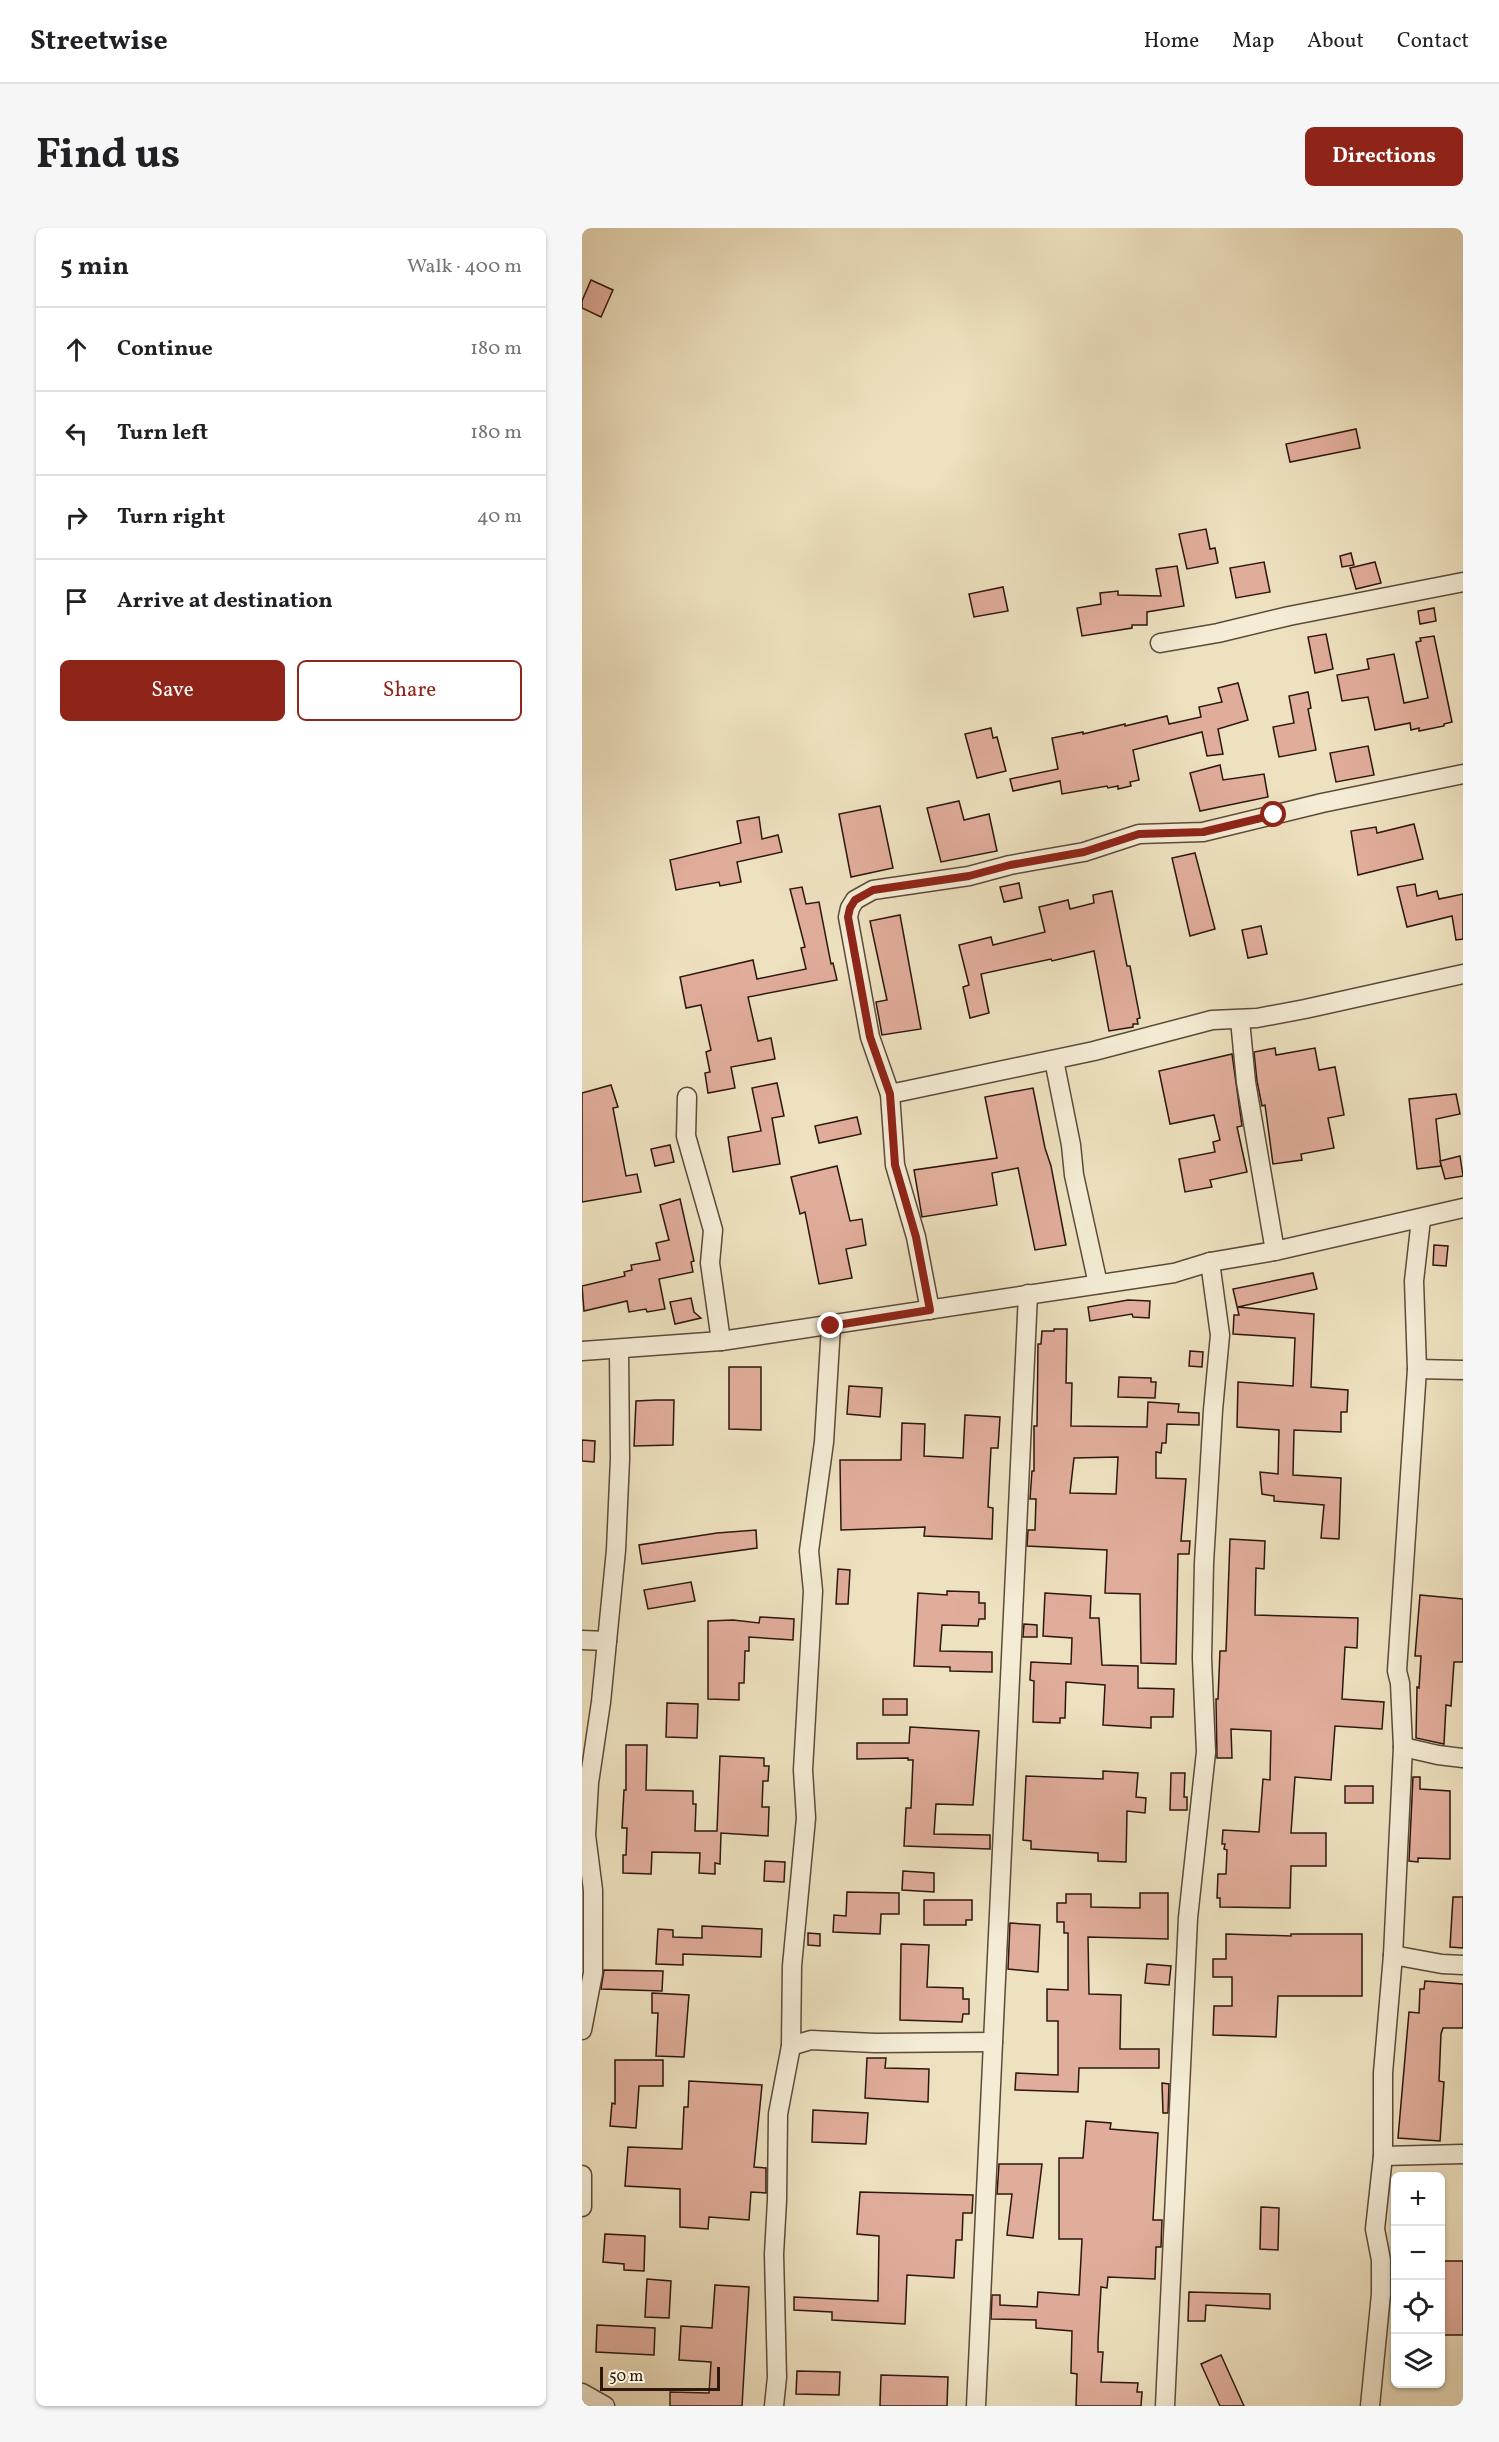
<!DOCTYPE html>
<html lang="en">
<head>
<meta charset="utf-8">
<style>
  :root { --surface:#fff; --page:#f6f6f6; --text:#202124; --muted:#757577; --line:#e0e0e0; --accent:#8f2418 }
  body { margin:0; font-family:Vollkorn,serif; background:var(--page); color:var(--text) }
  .controls { position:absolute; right:18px; bottom:18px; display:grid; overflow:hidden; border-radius:9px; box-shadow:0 2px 4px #0004 }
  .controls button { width:54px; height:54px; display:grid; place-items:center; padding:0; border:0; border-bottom:2px solid var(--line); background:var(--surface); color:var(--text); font:30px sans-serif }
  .scale { position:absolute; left:18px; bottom:15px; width:120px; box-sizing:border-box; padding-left:6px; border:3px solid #2d170e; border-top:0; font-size:16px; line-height:21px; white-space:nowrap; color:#2d170e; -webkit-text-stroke:4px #f4ecd5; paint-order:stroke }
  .stop { position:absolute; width:18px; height:18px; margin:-14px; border:4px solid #8f2418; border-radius:50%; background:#fff }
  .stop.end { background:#8f2418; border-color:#fff; box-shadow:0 2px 6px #0008 }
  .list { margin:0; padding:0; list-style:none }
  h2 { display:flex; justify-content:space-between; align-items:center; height:78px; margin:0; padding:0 24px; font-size:26px }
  h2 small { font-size:20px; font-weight:400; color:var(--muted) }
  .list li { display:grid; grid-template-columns:39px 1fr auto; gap:18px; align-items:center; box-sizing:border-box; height:84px; padding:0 24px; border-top:2px solid var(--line) }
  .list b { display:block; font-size:22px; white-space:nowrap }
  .list em { font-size:20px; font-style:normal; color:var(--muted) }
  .actions { display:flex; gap:12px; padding:18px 24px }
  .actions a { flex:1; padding:14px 0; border:2px solid var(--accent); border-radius:9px; text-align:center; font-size:21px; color:var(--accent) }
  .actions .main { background:var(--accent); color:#fff }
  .icon { flex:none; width:33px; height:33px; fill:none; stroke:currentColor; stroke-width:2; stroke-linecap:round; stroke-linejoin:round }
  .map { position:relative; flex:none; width:881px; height:2178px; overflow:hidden; border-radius:9px }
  header { display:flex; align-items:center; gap:36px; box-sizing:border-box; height:84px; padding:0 30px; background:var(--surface); border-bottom:2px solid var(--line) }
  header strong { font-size:28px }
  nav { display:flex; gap:33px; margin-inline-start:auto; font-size:21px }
  .intro { display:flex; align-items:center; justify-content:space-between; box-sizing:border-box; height:144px; padding:0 36px }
  h1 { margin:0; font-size:42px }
  .button { padding:15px 27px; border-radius:9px; background:var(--accent); color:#fff; font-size:21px; font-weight:700 }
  main { display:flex; gap:36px; padding:0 36px }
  aside { flex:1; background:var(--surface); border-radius:9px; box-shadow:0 2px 4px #0004 }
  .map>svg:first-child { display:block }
  .building { fill:#e1ad9b; stroke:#2d170e; stroke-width:1.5; fill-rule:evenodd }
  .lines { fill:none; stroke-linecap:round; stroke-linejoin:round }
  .minor-casing { stroke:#5d4a3a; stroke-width:21 }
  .minor { stroke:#f4ecd5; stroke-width:18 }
  .route { stroke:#8f2418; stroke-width:8 }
</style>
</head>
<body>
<header>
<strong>Streetwise</strong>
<nav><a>Home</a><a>Map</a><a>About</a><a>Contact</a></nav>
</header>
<div class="intro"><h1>Find us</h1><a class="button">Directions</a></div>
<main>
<aside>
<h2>5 min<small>Walk · 400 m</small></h2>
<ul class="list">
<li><svg class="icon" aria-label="ahead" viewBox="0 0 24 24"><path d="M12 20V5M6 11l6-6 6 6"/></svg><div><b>Continue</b></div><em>180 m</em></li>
<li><svg class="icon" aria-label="left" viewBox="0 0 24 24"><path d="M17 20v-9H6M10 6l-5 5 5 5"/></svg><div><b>Turn left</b></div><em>180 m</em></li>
<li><svg class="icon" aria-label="right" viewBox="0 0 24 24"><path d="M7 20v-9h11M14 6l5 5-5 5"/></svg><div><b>Turn right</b></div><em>40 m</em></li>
<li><svg class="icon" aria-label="arrive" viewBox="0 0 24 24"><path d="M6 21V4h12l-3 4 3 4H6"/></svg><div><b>Arrive at destination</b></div></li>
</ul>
<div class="actions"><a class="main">Save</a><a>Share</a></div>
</aside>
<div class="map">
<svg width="881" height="2178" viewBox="0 0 881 2178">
  <rect width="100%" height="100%" fill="#eee1bf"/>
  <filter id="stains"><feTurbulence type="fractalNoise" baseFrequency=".00333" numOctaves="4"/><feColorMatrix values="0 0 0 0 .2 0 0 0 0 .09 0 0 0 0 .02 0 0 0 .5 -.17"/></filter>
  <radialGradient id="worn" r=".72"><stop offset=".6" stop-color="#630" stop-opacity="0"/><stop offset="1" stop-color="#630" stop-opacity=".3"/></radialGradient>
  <g class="building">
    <path d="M9,52L31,62L19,89L0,80V73Z"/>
    <path d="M774,201L778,220L708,234L704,216Z"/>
    <path d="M624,301L628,321L633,320L636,335L605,341L597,306Z"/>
    <path d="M769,325L772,337L760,339L758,328Z"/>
    <path d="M682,334L688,364L654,370L648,340Z"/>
    <path d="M793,334L799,355L774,361L768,340Z"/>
    <path d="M595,338L602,378L565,384V397H550V400L500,408L495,380L519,376L518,365L536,363V367L579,368L574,341Z"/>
    <path d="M421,359L426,383L392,389L387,366Z"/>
    <path d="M852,380L854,393L838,396L836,383Z"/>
    <path d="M744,406L751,441L733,445L726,409Z"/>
    <path d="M852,408L870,494L862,496V498L837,503V500L829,502L828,495L793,502L786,469L760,473L755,447L787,441L785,431L812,426L822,475L846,470L834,414L839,413L838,410Z"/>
    <path d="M656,455L666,492L636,501L641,526L625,528L620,504L551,522L557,552L548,554L549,558L536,561V558L526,560L525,558L480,566L478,553L431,563L428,551L476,541L470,510L501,504V506L543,496V498L585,488L587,496L619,489L617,479L640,474L636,460Z"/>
    <path d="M726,464L729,480L726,481L734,522L697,529L691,499L712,495L707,468Z"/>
    <path d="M409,500L411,510L415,509L424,543L395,550L383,506Z"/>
    <path d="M786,518L792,547L754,554L748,525Z"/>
    <path d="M638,537L641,552L682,546L686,569L618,583L608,545Z"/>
    <path d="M377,573L382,592L407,586L415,623L359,634L345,580Z"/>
    <path d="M298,578L311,640L269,649L257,586Z"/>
    <path d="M177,589L180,611L196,607L200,624L155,634L159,654L138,658L137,654L94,662L88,632L159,615L155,593Z"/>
    <path d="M832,596L841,631L776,647L769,603L794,599L795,605Z"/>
    <path d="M613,625L633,701L608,708L590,630Z"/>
    <path d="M437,655L440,670L422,674L418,659Z"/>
    <path d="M833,656L835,668L855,663L857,671L881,666V711L874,712L870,688L825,699L815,659Z"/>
    <path d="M220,659L224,676L237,674L249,736L251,735L255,752L166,769L176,813L189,810L193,831L149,839L153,860L126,865L123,845L128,844L124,824L129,822L119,777L104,780L98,749L171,732L175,751L224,741L219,720L223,719L208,661Z"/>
    <path d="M530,663L545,738H548L558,790L555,791L556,796H551V799L527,803L512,723L470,733L469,731L399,746L407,785L388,790L381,759L387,757L377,717L409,709L411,717L463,704L457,679L486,672L488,681L512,675L511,667Z"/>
    <path d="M318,687L339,801L300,807L294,774L305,772L288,693Z"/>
    <path d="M679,698L685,726L666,730L660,702Z"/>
    <path d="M693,820L694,827L733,820L737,842L753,839L762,887L746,890L752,920L719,926L720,932L691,936L683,877L680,878L675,853L672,824Z"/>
    <path d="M650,826L660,898L655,899L665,944L628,952L630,959L603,964L597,931L633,924L631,914L638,912L632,887L588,896L577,843Z"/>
    <path d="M195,855L202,888L190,890L198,936L151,944L146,909L179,903L170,860Z"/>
    <path d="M29,857L36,879L31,880L44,948L55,946L59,964L0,974V865Z"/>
    <path d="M451,860L463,920L469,938L484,1017L453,1022L436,940L410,945L415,977L340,989L332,942L415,930L403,869Z"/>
    <path d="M874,866L878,886L854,891L859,938L835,941L827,871Z"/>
    <path d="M275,889L279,906L237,915L233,898Z"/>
    <path d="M88,917L92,934L73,938L69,921Z"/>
    <path d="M878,928L881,948L863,951L858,933Z"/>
    <path d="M255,938L268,993L280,991L284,1017L264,1021L270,1050L237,1056L223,984L218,986L209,949Z"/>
    <path d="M98,971L112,1033L109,1034L111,1044L77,1051L83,1081L65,1084L64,1081L47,1084L45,1073L2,1083L0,1058L43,1048L42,1044L50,1042L49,1037L78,1032L74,1015L87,1012L78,977Z"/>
    <path d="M852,1017L866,1018L864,1038L851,1037Z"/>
    <path d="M731,1045L735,1061L656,1079L732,1086L729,1159L766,1162L765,1184H759V1204L712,1202L711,1247L759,1250L757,1311L739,1310L742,1277L692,1273V1268L680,1266L678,1244L696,1246L697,1202L655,1199L656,1154L711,1158L713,1110L651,1106L652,1087H657L651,1061Z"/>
    <path d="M109,1070L112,1084L119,1090L93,1096L88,1074Z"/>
    <path d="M546,1072L568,1073L567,1090L551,1089L550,1086L508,1093L506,1079Z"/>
    <path d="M472,1101H485L484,1155H490L489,1198L565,1199L566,1174L597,1176L596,1184L617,1185V1197L585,1196L584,1215H580L579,1225L574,1224V1250L604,1251L599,1313H608L607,1326H596L594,1436L559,1435L558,1366L523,1365L525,1322L445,1318L446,1302H453L454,1271H448L450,1243H452V1198H455L456,1116H459L460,1103H472ZM536,1229L534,1266L488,1265L492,1230Z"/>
    <path d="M608,1123L621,1124L620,1139L607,1138Z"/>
    <path d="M147,1139H179V1202L147,1201Z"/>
    <path d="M537,1149L569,1150V1154H574L573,1170L536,1169Z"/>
    <path d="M267,1158L300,1160L298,1189L265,1186Z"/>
    <path d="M74,1172H92L91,1217L52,1218L54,1173Z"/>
    <path d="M383,1187L418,1189L416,1220H409L406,1279L411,1280L410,1311L342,1308L343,1299L259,1302L258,1232H319L320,1195L343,1196L342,1228L381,1230Z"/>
    <path d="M0,1212L13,1213L12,1234L0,1233Z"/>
    <path d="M174,1302L175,1320L60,1336L57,1317L135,1305Z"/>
    <path d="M648,1311L683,1313L682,1341L674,1340L673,1387L776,1390L775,1420L763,1419L760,1471L802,1474L800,1501L753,1498L749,1552L713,1549L709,1605H744V1638H709L708,1680L638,1679V1670H635L636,1646H644L645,1622L642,1621L643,1616H640L641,1602L677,1604L681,1551L688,1552L689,1503L649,1501L650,1530H635L634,1471H636L638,1423H644Z"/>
    <path d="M256,1341L268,1342L266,1376H254Z"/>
    <path d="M109,1354L113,1373L66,1381L62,1362Z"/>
    <path d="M365,1363L397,1364V1375H403V1391H397L396,1398L360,1397L358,1423L410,1424V1444L368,1443V1439L332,1438L336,1365L365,1367Z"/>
    <path d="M463,1365L509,1368L508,1390H517L520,1437L556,1438V1460L592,1461L591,1489H569V1500L521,1497L523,1457L484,1454L483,1490H478V1495L451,1494L452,1453L448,1452L449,1434L489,1436L490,1410L461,1408Z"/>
    <path d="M838,1367L881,1371V1434H872L869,1478L864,1477L862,1516L834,1510L835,1459L837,1460L839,1428H833Z"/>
    <path d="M178,1389L212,1391L211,1412L167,1409V1423H163L162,1455H157V1472L126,1471V1393L151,1392L177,1395Z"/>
    <path d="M442,1396L455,1397V1409H441Z"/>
    <rect x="301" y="1471" width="24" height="16"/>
    <path d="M85,1475L116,1476L115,1510L84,1509Z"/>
    <path d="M328,1499L397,1503L391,1577L354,1576L352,1606L408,1607V1621L322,1618L324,1580H329L331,1532H326V1530L275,1531V1515H327Z"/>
    <path d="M44,1517H65L64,1562L111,1563V1576H114L113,1603H135L138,1528L182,1530V1538H187L186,1553H181L180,1579H187L186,1608L139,1605L138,1636L133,1635V1646L117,1645L118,1625L70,1624L69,1646L41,1645V1627H44L45,1600H40L42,1562H44Z"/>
    <path d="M521,1543L556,1545L554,1569L564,1570L563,1585L545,1583L544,1634L516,1633V1625L449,1621V1613L441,1612L444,1548L521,1551Z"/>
    <path d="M589,1545H603L602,1569H605V1582H588Z"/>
    <path d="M831,1549H838V1561L868,1563V1631L836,1630V1634L827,1633Z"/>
    <rect x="763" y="1558" width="28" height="17"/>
    <path d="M183,1633L203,1634L202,1654L182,1653Z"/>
    <path d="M321,1643L352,1645V1664L320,1662Z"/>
    <path d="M265,1664L317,1665V1686H299L298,1706L251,1704L252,1687L264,1688Z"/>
    <path d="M558,1665H586V1711L506,1709L507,1766L539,1767L538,1821H577V1840H497L496,1864L433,1862L434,1845L476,1847V1793H465V1761L486,1762V1705H482V1694H475V1675H484V1666H509V1679L558,1680Z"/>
    <path d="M871,1669H881V1720L868,1719Z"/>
    <path d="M342,1672H390V1692H384V1697H342Z"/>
    <path d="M428,1695L458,1697L456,1744L426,1741Z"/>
    <path d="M120,1698L180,1701L179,1729L101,1726V1737L74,1736L76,1701L91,1702V1709L120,1710Z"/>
    <path d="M226,1705L238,1706V1718L226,1717Z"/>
    <path d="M644,1706L709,1708V1706H780V1768H696L694,1809L631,1807L632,1778H650V1749H631V1731H644Z"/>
    <path d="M319,1716L347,1717L345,1759L381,1760V1771H387V1786H381L380,1794L318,1792Z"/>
    <path d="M565,1736L589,1738L587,1757L563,1755Z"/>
    <path d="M22,1742L81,1743L80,1763L19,1761Z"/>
    <path d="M843,1753L881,1756V1800H861L859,1806L857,1853L862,1854L858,1913L816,1910L827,1784L837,1785L838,1761H842Z"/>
    <path d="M70,1765L107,1767L102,1829L74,1828L76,1785H70Z"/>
    <path d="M285,1830H304L303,1840L347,1841L346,1874L283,1870Z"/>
    <path d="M33,1832H81V1858H57L54,1900L28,1898L30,1875L33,1876Z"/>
    <path d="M107,1853L180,1857L172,1939L184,1940V1965L169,1964L167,1992L127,1989L126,2001L98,1999V1961L43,1958L46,1919L100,1921L102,1879H106Z"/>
    <path d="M580,1855L587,1856L586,1885H581Z"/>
    <path d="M231,1882L286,1885L284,1916L230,1914Z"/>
    <path d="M504,1893L529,1895L528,1901L576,1905L571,1992H580L579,2019H574L573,2051L526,2049L525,2060L519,2059L516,2114V2124H521L519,2154L556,2155L555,2164H560L559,2178H494L495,2146L489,2145L490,2103L454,2100V2092L409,2091L410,2067H418V2077L455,2079L456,2064L497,2067L500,2011H477V1930H501Z"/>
    <path d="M417,1936H460L451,2010L425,2007L430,1966H415Z"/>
    <path d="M278,1964L391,1967L390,1985H381L380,2012H374L372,2050L325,2047L323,2096L250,2092V2084L212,2082V2069L296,2073L297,2008L275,2006Z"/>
    <path d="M679,1979L697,1980L696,2022L678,2021Z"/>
    <path d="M23,2006L63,2008L62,2043L42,2042V2036L21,2034Z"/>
    <rect x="858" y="2033" width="23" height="74"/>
    <path d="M65,2051L89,2053L87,2090L63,2089Z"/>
    <path d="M133,2057L167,2059L160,2178H88V2164L127,2165L129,2134L97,2132L99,2098L130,2100Z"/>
    <path d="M607,2064L688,2066V2081L624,2077L623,2093H606Z"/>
    <path d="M15,2097L73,2100L72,2127L14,2124Z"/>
    <path d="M639,2127L662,2178H638L619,2136Z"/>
    <path d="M215,2143L258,2144L257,2167L214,2166Z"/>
    <path d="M299,2147L366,2149L365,2178H298Z"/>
  </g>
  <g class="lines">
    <g class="minor-casing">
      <g id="minor">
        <path d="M578,415L636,405L707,388L881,354"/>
        <path d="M658,792L664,854L693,1023"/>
        <path d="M472,832L489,917L492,947L516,1056"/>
        <path d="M308,866L512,823L630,792L675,790L723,781L881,746"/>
        <path d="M105,869L104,908L131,1002L128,1035L139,1113"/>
        <path d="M348,1082L334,1009L313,937L308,866L288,809L266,689L268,680L273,672L291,662L387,648L428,637L502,624L557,606L621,604L740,575L881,546"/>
        <path d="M0,1123L139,1113L592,1045L628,1034L693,1023L881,980"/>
        <path d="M835,1141L881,1142"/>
        <path d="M0,1412L25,1413"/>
        <path d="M821,1519L856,1527L881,1530"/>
        <path d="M811,1727L860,1736L881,1737"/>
        <path d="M0,1802L11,1745V1662L4,1607L7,1555L19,1474L34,1322L38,1231L37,1121"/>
        <path d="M209,1818L229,1812L293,1815L411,1814"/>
        <path d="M801,1928L881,1926"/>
        <path d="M0,1947V1979"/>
        <path d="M0,2165L23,2178"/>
        <path d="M192,2178L195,2149L192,2026L195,1972L196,1886L209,1818L210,1738L224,1590L221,1542L231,1363L227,1323L242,1214L249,1098"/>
        <path d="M394,2178L446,1066"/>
        <path d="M583,2178L606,1690L624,1524L620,1430L622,1335L631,1182L638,1107L628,1034"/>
        <path d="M788,2178L799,2066V2032L793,2001L801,1928V1845L811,1727L821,1519L818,1455L815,1443L835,1141L832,1053L839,991"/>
      </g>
    </g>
    <use href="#minor" class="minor"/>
  </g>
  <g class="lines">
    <path class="route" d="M249,1098L348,1082L334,1009L313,937L308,866L288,809L266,689L268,680L273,672L291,662L387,648L428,637L502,624L557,606L621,604L692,587"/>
  </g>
  <rect width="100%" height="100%" filter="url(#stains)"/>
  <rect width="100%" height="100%" fill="url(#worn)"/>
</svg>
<div class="controls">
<button>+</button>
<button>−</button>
<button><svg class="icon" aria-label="locate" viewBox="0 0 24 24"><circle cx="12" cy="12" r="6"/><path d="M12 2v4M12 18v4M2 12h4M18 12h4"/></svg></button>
<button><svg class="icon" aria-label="layers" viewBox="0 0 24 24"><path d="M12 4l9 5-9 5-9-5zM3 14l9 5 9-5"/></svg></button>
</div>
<div class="scale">50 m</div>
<div class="stop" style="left:692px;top:587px"></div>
<div class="stop end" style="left:249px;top:1098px"></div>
</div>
</main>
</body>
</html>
